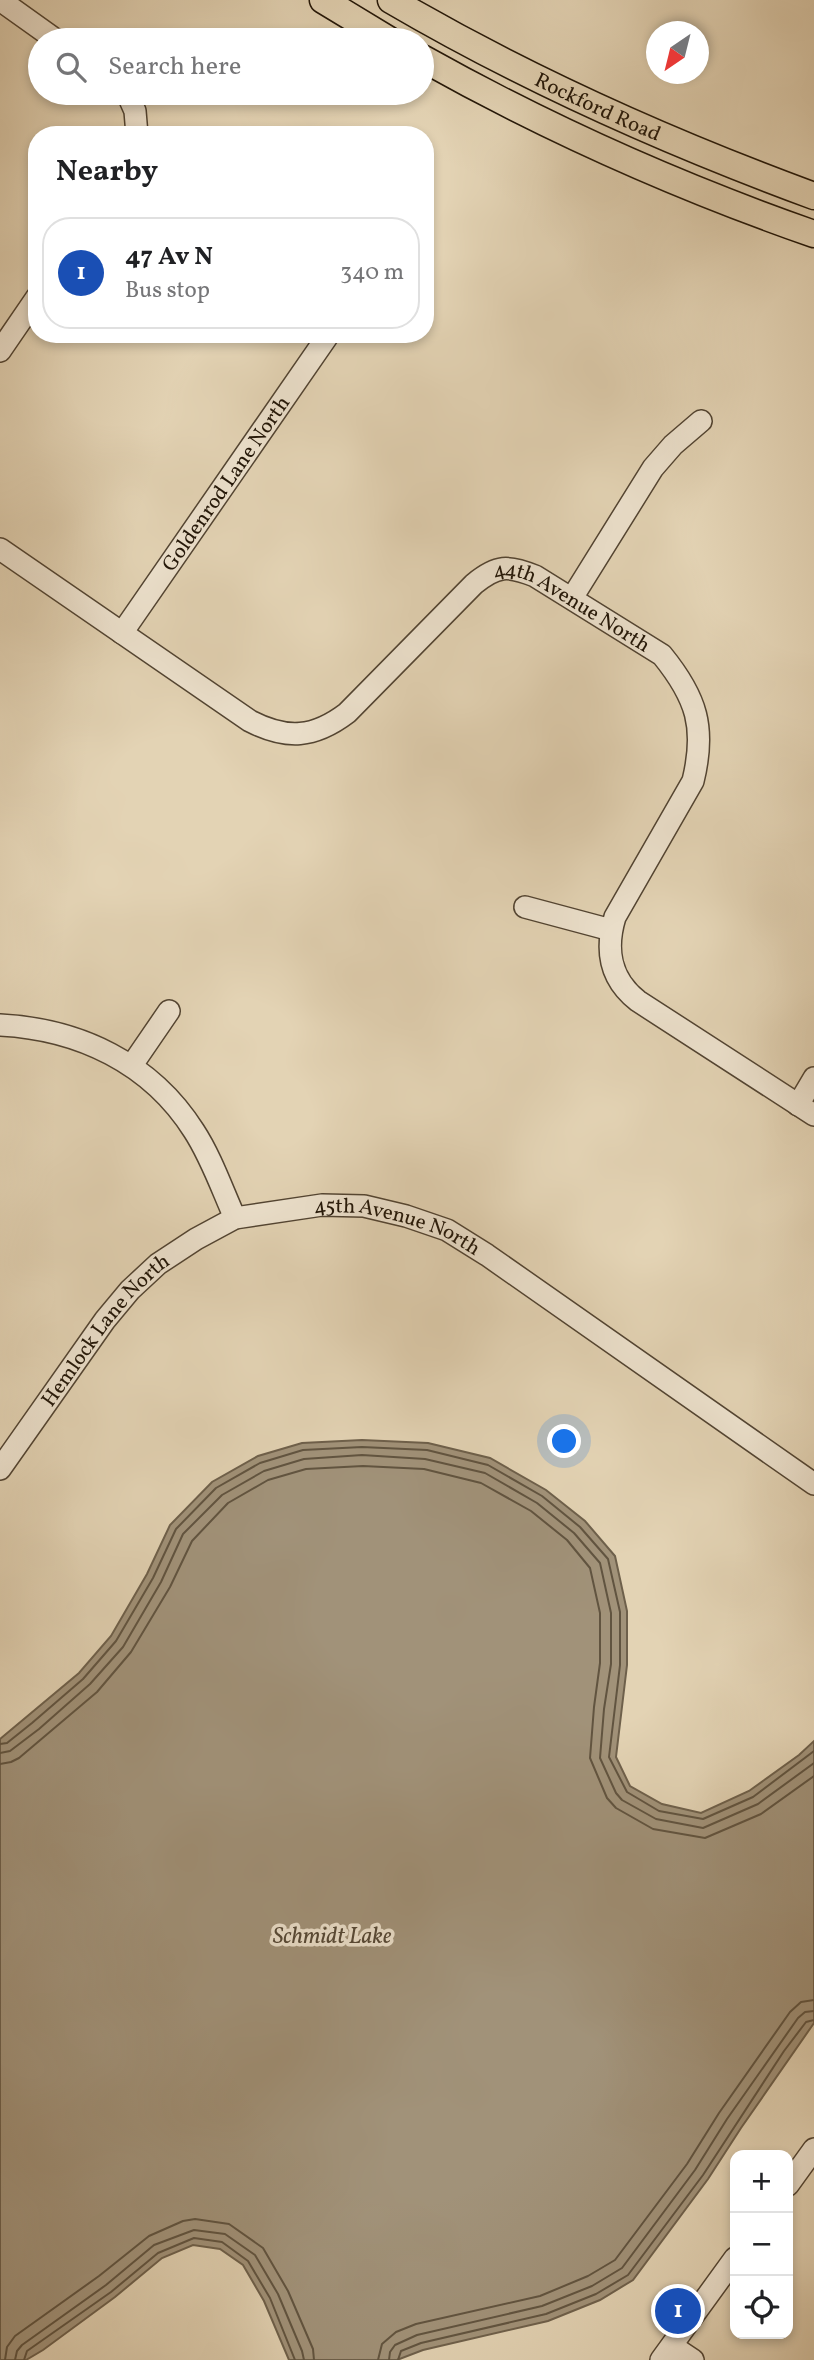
<!DOCTYPE html>
<html lang="en">
<head>
<meta charset="utf-8">
<style>
  :root { --surface:#fff; --page:#f2f2f2; --text:#202124; --muted:#757577; --line:#e0e0e0; --accent:#8f2418 }
  body { margin:0; font-family:Vollkorn,serif; background:var(--page); color:var(--text) }
  .controls { position:absolute; right:21px; bottom:21px; display:grid; overflow:hidden; border-radius:14px; box-shadow:0 4px 10px #0003 }
  .controls button { width:63px; height:63px; display:grid; place-items:center; padding:0; border:0; border-bottom:2px solid var(--line); background:var(--surface); color:var(--text); font:35px sans-serif }
  .compass { position:absolute; left:646px; top:21px; width:63px; height:63px; border-radius:50%; background:var(--surface); box-shadow:0 4px 10px #0003; rotate:215deg }
  .you { position:absolute; left:565px; top:1442px; width:24px; height:24px; margin:-18px; border:5px solid #fff; border-radius:50%; background:#1a73e8; box-shadow:0 0 0 10px #1a73e833 }
  .badge { display:grid; place-items:center; width:46px; height:46px; border-radius:50%; background:var(--accent); color:#fff; font-size:23px; font-weight:700 }
  .pin { position:absolute; translate:-50% -50%; border:4px solid #fff; box-shadow:0 2px 7px #0006 }
  .list { margin:0; padding:0; list-style:none }
  h2 { display:flex; justify-content:space-between; align-items:center; height:91px; margin:0; padding:0 28px; font-size:30px }
  h2 small { font-size:23px; font-weight:400; color:var(--muted) }
  .list li { display:grid; grid-template-columns:46px 1fr auto; gap:21px; align-items:center; box-sizing:border-box; height:112px; margin:0 14px 14px; padding:0 14px; border:2px solid var(--line); border-radius:28px }
  .list b { display:block; font-size:26px; white-space:nowrap }
  .list p { margin:0; font-size:23px; white-space:nowrap; color:var(--muted) }
  .list em { font-size:23px; font-style:normal; color:var(--muted) }
  .icon { flex:none; width:38px; height:38px; fill:none; stroke:currentColor; stroke-width:2; stroke-linecap:round; stroke-linejoin:round }
  .map { position:relative; flex:none; width:814px; height:2360px; overflow:hidden }
  .search { position:absolute; background:var(--surface); box-shadow:0 4px 10px #0003; left:28px; top:28px; width:406px; height:77px; display:flex; align-items:center; gap:18px; box-sizing:border-box; padding:0 24px; border-radius:38px; color:var(--muted); font-size:26px }
  .panel { position:absolute; background:var(--surface); box-shadow:0 4px 10px #0003; left:28px; top:126px; width:406px; height:217px; border-radius:28px }
  .map>svg:first-child { display:block }
  .water { fill:#a19279; stroke:#6e604b; stroke-width:2 }
  .lines { fill:none; stroke-linecap:round; stroke-linejoin:round }
  .shore { stroke:#615440; stroke-width:2 }
  .minor-casing { stroke:#524432; stroke-width:24 }
  .major-casing { stroke:#211507; stroke-width:29 }
  .minor { stroke:#ede2ce; stroke-width:21 }
  .major { stroke:#e3d3b4; stroke-width:26 }
  .labels { text-anchor:middle; stroke-width:7; stroke-linejoin:round; paint-order:stroke }
  .street-label { font-size:21px; fill:#211507; stroke:#ede2ce }
  .water-label { font-size:23px; font-style:italic; fill:#544735; stroke:#ede2ce }
</style>
</head>
<body>
<div class="map">
<svg width="814" height="2360" viewBox="0 0 814 2360">
  <rect width="100%" height="100%" fill="#e3d3b4"/>
  <filter id="stains"><feTurbulence type="fractalNoise" baseFrequency=".00286" numOctaves="4"/><feColorMatrix values="0 0 0 0 .2 0 0 0 0 .09 0 0 0 0 .02 0 0 0 .5 -.17"/></filter>
  <radialGradient id="worn" r=".72"><stop offset=".6" stop-color="#630" stop-opacity="0"/><stop offset="1" stop-color="#630" stop-opacity=".3"/></radialGradient>
  <path class="water" d="M362,1440L428,1443L490,1458L546,1490L585,1521L615,1556L627,1611V1665L616,1757L630,1786L662,1804L701,1813L749,1791L799,1755L814,1741V2023L741,2128L708,2179L633,2280L600,2300L548,2321L423,2350L397,2360H289L264,2301L243,2265L220,2249L193,2245L162,2258L115,2297L43,2350L26,2360H0V1739L79,1673L111,1636L147,1574L170,1525L212,1482L258,1456L302,1443Z"/>
  <g class="lines">
    <g class="shore">
      <path d="M0,1744L7,1743L32,1723L83,1679L116,1641L153,1578L176,1529L216,1488L260,1463L303,1450L362,1447L427,1450L488,1465L542,1496L580,1527L608,1559L620,1612V1665L609,1757L627,1792L659,1811L703,1819L753,1797L814,1751"/>
      <path d="M0,1753L10,1751L39,1729L90,1684L123,1647L161,1582L183,1534L222,1495L264,1471L304,1459L362,1455L425,1459L485,1473L537,1503L574,1533L600,1563L611,1613V1664L604,1709L600,1758L616,1793L622,1800L656,1819L703,1828L758,1804L814,1763"/>
      <path d="M0,1764L11,1762L19,1758L97,1692L131,1652L170,1587L192,1541L228,1503L268,1480L306,1469L363,1466L424,1469L481,1483L531,1511L567,1540L590,1568L600,1613V1663L594,1707L590,1758L607,1798L616,1808L653,1829L705,1838L761,1814L814,1776"/>
      <path d="M5,2360L7,2347L15,2336L99,2276L149,2236L183,2221L195,2219L229,2224L263,2248L288,2291L313,2349L314,2360"/>
      <path d="M15,2360L17,2351L22,2345L106,2285L154,2245L194,2230L225,2234L255,2255L278,2294L302,2351L304,2360"/>
      <path d="M24,2360L27,2351L111,2292L158,2253L194,2238L222,2242L248,2261L270,2298L295,2360"/>
      <path d="M378,2360L382,2344L396,2332L416,2324L540,2296L588,2276L615,2260L687,2164L719,2113L790,2012L801,2002L814,2000"/>
      <path d="M389,2360L390,2352L395,2345L417,2335L542,2306L592,2286L622,2268L695,2170L727,2119L798,2018L805,2012L814,2011"/>
      <path d="M398,2360L401,2351L421,2343L546,2314L596,2294L628,2275L703,2175L784,2051L806,2022L814,2020"/>
    </g>
    <g class="minor-casing">
      <g id="minor">
        <path d="M0,0L56,40"/>
        <path d="M127,93L135,111L137,135"/>
        <path d="M0,351L37,297"/>
        <path id="s1" d="M0,549L250,721C287,740 314,738 347,713L474,584C497,565 508,565 535,576L662,655C697,698 706,728 693,781L615,917C605,950 610,979 638,1001L814,1115"/>
        <path d="M572,598L653,468L673,445L701,421"/>
        <path id="s2" d="M122,633L329,334"/>
        <path d="M525,907L611,930"/>
        <path d="M0,1025C79,1029 151,1063 194,1131C211,1157 222,1189 235,1218"/>
        <path d="M132,1065L169,1011"/>
        <path d="M798,1105L814,1078"/>
        <path id="s3" d="M0,1469L105,1320L130,1290L158,1264L196,1239L235,1218L322,1205L364,1206L406,1216L447,1230L487,1255L814,1484"/>
        <path d="M788,2185L814,2149"/>
        <path d="M672,2346L693,2360"/>
        <path d="M661,2360L735,2258"/>
      </g>
    </g>
    <g class="major-casing">
      <g id="major">
        <path d="M323,0L389,40"/>
        <path id="s4" d="M391,0C526,79 667,142 814,196"/>
        <path d="M422,58C547,128 679,187 814,234"/>
      </g>
    </g>
    <use href="#minor" class="minor"/>
    <use href="#major" class="major"/>
  </g>
  <g class="labels">
    <g class="street-label">
      <text dy="7" stroke="none"><textPath href="#s4" startOffset="233">Rockford Road</textPath></text>
      <text dy="7" stroke="none"><textPath href="#s2" startOffset="182">Goldenrod Lane North</textPath></text>
      <text dy="7" stroke="none"><textPath href="#s1" startOffset="700">44th Avenue North</textPath></text>
      <text dy="7" stroke="none"><textPath href="#s3" startOffset="516">45th Avenue North</textPath></text>
      <text dy="7" stroke="none"><textPath href="#s3" startOffset="175">Hemlock Lane North</textPath></text>
    </g>
    <g class="water-label">
      <text x="332" y="1943">Schmidt Lake</text>
    </g>
  </g>
  <rect width="100%" height="100%" filter="url(#stains)"/>
  <rect width="100%" height="100%" fill="url(#worn)"/>
</svg>
<div class="controls">
<button>+</button>
<button>−</button>
<button><svg class="icon" aria-label="locate" viewBox="0 0 24 24"><circle cx="12" cy="12" r="6"/><path d="M12 2v4M12 18v4M2 12h4M18 12h4"/></svg></button>
</div>
<svg class="compass" viewBox="-18 -18 36 36"><path d="M0-13l5 13h-10z" fill="#e53935"/><path d="M0 13l5-13h-10z" fill="#757577"/></svg>
<div class="you"></div>
<div class="pin badge" style="left:678px;top:2311px;background:#1a4fb4">1</div>
<div class="search"><svg class="icon" aria-label="search" viewBox="0 0 24 24"><circle cx="10" cy="10" r="6"/><path d="M15 15l6 6"/></svg>Search here</div>
<section class="panel">
<h2>Nearby<small></small></h2>
<ul class="list">
<li><span class="badge" style="background:#1a4fb4">1</span><div><b>47 Av N</b><p>Bus stop</p></div><em>340 m</em></li>
</ul>
</section>
</div>
</body>
</html>
